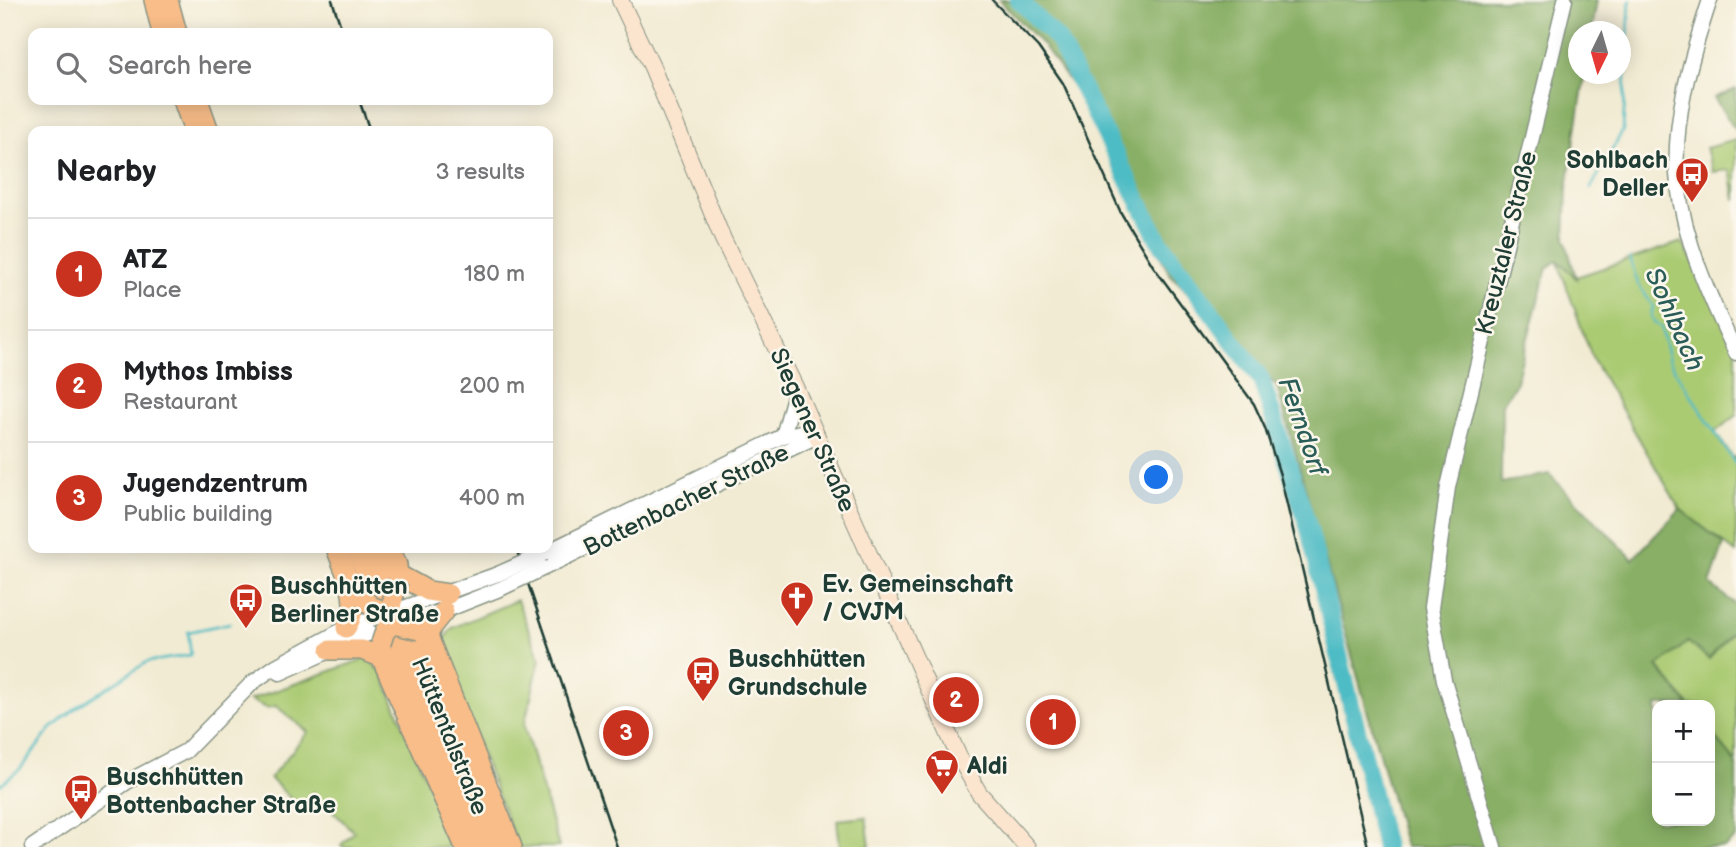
<!DOCTYPE html>
<html lang="en">
<head>
<meta charset="utf-8">
<style>
  :root { --surface:#fff; --page:#f2f2f2; --text:#202124; --muted:#757577; --line:#e0e0e0; --accent:#c8321e }
  body { margin:0; font-family:"Balsamiq Sans",sans-serif; background:var(--page); color:var(--text) }
  .controls { position:absolute; right:21px; bottom:21px; display:grid; overflow:hidden; border-radius:14px; box-shadow:0 4px 18px #0003 }
  .controls button { width:63px; height:63px; display:grid; place-items:center; padding:0; border:0; border-bottom:2px solid var(--line); background:var(--surface); color:var(--text); font:35px sans-serif }
  .compass { position:absolute; left:1568px; top:21px; width:63px; height:63px; border-radius:50%; background:var(--surface); box-shadow:0 4px 18px #0003; rotate:185deg }
  .you { position:absolute; left:1157px; top:478px; width:24px; height:24px; margin:-18px; border:5px solid #fff; border-radius:50%; background:#1a73e8; box-shadow:0 0 0 10px #1a73e833 }
  .badge { display:grid; place-items:center; width:46px; height:46px; border-radius:50%; background:var(--accent); color:#fff; font-size:23px; font-weight:700 }
  .pin { position:absolute; translate:-50% -50%; border:4px solid #fff; box-shadow:0 2px 7px #0006 }
  .list { margin:0; padding:0; list-style:none }
  h2 { display:flex; justify-content:space-between; align-items:center; height:91px; margin:0; padding:0 28px; font-size:30px }
  h2 small { font-size:23px; font-weight:400; color:var(--muted) }
  .list li { display:grid; grid-template-columns:46px 1fr auto; gap:21px; align-items:center; box-sizing:border-box; height:112px; padding:0 28px; border-top:2px solid var(--line) }
  .list b { display:block; font-size:26px; white-space:nowrap }
  .list p { margin:0; font-size:23px; white-space:nowrap; color:var(--muted) }
  .list em { font-size:23px; font-style:normal; color:var(--muted) }
  .icon { flex:none; width:38px; height:38px; fill:none; stroke:currentColor; stroke-width:2; stroke-linecap:round; stroke-linejoin:round }
  .map { position:relative; flex:none; width:1736px; height:847px; overflow:hidden }
  .search { position:absolute; background:var(--surface); box-shadow:0 4px 18px #0003; left:28px; top:28px; width:525px; height:77px; display:flex; align-items:center; gap:18px; box-sizing:border-box; padding:0 24px; border-radius:14px; color:var(--muted); font-size:26px }
  .panel { position:absolute; background:var(--surface); box-shadow:0 4px 18px #0003; left:28px; top:126px; width:525px; height:427px; border-radius:14px }
  .map>svg:first-child { display:block }
  .green { fill:#abcb73; stroke:#658454; stroke-width:2 }
  .forest { fill:#88af65; stroke:#54764c; stroke-width:2 }
  .lines { fill:none; stroke-linecap:round; stroke-linejoin:round }
  .stream { stroke:#4ebcc5; stroke-width:2.5 }
  .river { stroke:#4ebcc5; stroke-width:18 }
  .tertiary-casing { stroke:#889484; stroke-width:17 }
  .secondary-casing { stroke:#889484; stroke-width:18 }
  .trunk-casing { stroke:#889484; stroke-width:22 }
  .tertiary { stroke:#fff; stroke-width:14 }
  .secondary { stroke:#fce5cf; stroke-width:16 }
  .trunk { stroke:#f8bd88; stroke-width:19 }
  .rail { stroke:#1f3d34; stroke-width:2.5 }
  .tertiary-bridge-casing { stroke:#889484; stroke-width:17; stroke-linecap:butt }
  .trunk-bridge-casing { stroke:#889484; stroke-width:22; stroke-linecap:butt }
  .tertiary-bridge { stroke:#fff; stroke-width:14 }
  .trunk-bridge { stroke:#f8bd88; stroke-width:19 }
  .labels { text-anchor:middle; stroke-width:5; stroke-linejoin:round; paint-order:stroke }
  .poi-label { font-size:24px; font-weight:bold; fill:#1f3d34; stroke:#fbf7ec; text-anchor:start }
  .street-label { font-size:24px; fill:#1f3d34; stroke:#fbf7ec }
  .water-label { font-size:26px; font-style:italic; fill:#2b5d58; stroke:#fbf7ec }
</style>
</head>
<body>
<div class="map">
<svg width="1736" height="847" viewBox="0 0 1736 847">
  <rect width="100%" height="100%" fill="#fbf7ec"/>
  <filter id="ink" filterUnits="userSpaceOnUse"><feTurbulence type="fractalNoise" baseFrequency=".0143" numOctaves="2"/><feDisplacementMap in="SourceGraphic" scale="14" xChannelSelector="R" yChannelSelector="G"/><feConvolveMatrix kernelMatrix="1 2 1 2 8 2 1 2 1" color-interpolation-filters="sRGB"/></filter>
  <filter id="wash" filterUnits="userSpaceOnUse"><feTurbulence type="fractalNoise" baseFrequency=".00686" numOctaves="4" result="noise"/><feDisplacementMap in="SourceGraphic" scale="28" xChannelSelector="R" yChannelSelector="G"/><feGaussianBlur stdDeviation="1.57" result="paint"/><feColorMatrix in="noise" values="0 0 0 0 0 0 0 0 0 0 0 0 0 0 0 0 0 1.4 0 .05"/><feComposite in="paint" operator="in"/></filter>
  <g filter="url(#wash)">
    <rect width="100%" height="100%" fill="#f2ebd3"/>
    <g class="green">
      <path d="M1736,140V199H1735L1730,170L1713,172L1706,148Z"/>
      <path d="M1682,242L1736,338V416L1715,432L1733,458L1736,457V553L1680,509L1593,360L1557,260L1576,277Z"/>
      <path d="M517,600L540,659L524,726L559,847H518L460,699L443,641L452,628Z"/>
      <path d="M1736,628V762L1710,731V705H1689L1657,666L1688,641L1709,658Z"/>
      <path d="M367,658L382,673L454,847H389L386,844L383,847H343L341,845L354,832L313,792L300,808L270,778L308,732L276,706L266,708L250,700Z"/>
      <path d="M866,817L870,847H840L837,820Z"/>
    </g>
    <g class="forest">
      <path d="M999,0H1597L1592,31L1578,32V74H1585L1567,188L1565,239L1576,278L1558,260L1547,268L1515,385L1502,404L1501,483L1549,474L1633,559L1680,509L1724,544L1710,584L1736,605V628L1709,659L1688,642L1657,667L1689,705H1657V821H1710V731L1736,762V837L1725,847H1405L1277,386L1169,273L1075,89L1043,45Z"/>
      <path d="M1736,89V131L1714,98Z"/>
    </g>
    <g class="lines">
      <g class="stream">
        <path d="M1591,188L1623,130L1630,0"/>
        <path d="M1630,258L1638,284L1653,306L1651,316L1655,323L1661,327L1669,361L1736,465"/>
        <path d="M0,785L20,769L51,729L78,706L147,662L191,655L188,632L230,623"/>
      </g>
      <path class="river" d="M1019,0L1058,40L1158,239L1261,379L1309,529L1385,847"/>
    </g>
  </g>
  <g filter="url(#ink)">
    <g class="lines">
      <g class="tertiary-casing">
        <g id="tertiary">
          <path d="M1710,0C1691,57 1671,125 1678,185C1685,244 1711,300 1736,353"/>
          <path d="M783,436L796,389"/>
          <path d="M545,553L783,436L805,431L815,437"/>
          <path d="M544,568L815,437"/>
          <path d="M409,606L498,574"/>
          <path d="M414,619L444,611L502,588"/>
          <path d="M280,673L376,630"/>
          <path d="M32,847L127,782L186,751L252,683L276,666L346,628L371,619"/>
          <path d="M1494,847L1444,680L1431,608L1448,487L1565,0"/>
        </g>
      </g>
      <g class="secondary-casing">
        <path id="secondary" d="M620,0L652,67L722,237L796,389L958,755L979,793L1027,847"/>
      </g>
      <g class="trunk-casing">
        <g id="trunk">
          <path d="M154,0L162,33"/>
          <path d="M168,0L177,33"/>
          <path d="M183,100L194,131"/>
          <path d="M198,100L209,131"/>
          <path d="M336,548C345,572 363,604 346,628"/>
          <path d="M356,548L479,847"/>
          <path d="M372,548L495,847"/>
          <path d="M390,548L397,565L398,581"/>
          <path d="M399,575L428,591L448,594"/>
          <path d="M419,630L428,636L512,847"/>
          <path d="M428,636L432,626L444,611"/>
          <path d="M381,643V657L465,847"/>
          <path d="M330,650H362L381,657"/>
        </g>
      </g>
      <use href="#tertiary" class="tertiary"/>
      <use href="#secondary" class="secondary"/>
      <use href="#trunk" class="trunk"/>
      <g class="rail">
        <path d="M332,0L343,33"/>
        <path d="M992,0L1038,47L1063,83L1121,213L1153,266L1254,404L1265,428L1280,475L1368,847"/>
        <path d="M359,100L370,131"/>
        <path d="M516,548L617,847"/>
      </g>
      <g class="tertiary-bridge-casing">
        <g id="tertiary-bridge">
          <path d="M498,574L545,553"/>
          <path d="M502,588L544,568"/>
          <path d="M371,619L409,606"/>
        </g>
      </g>
      <g class="trunk-bridge-casing">
        <g id="trunk-bridge">
          <path d="M363,598L371,606L389,613L398,581"/>
          <path d="M381,643L385,631L393,624L419,630"/>
        </g>
      </g>
      <use href="#tertiary-bridge" class="tertiary-bridge"/>
      <use href="#trunk-bridge" class="trunk-bridge"/>
    </g>
  </g>
  <defs>
    <g id="bus-pin" transform="scale(1.75)"><path d="M0 17L-7.5 6A9.5 9.5 0 1 1 7.5 6Z" fill="#c8321e" stroke="#fbf7ec"/><path d="M-5-6H5V4H4V6H2V4H-2V6H-4V4H-5ZM-3.5-4V0h7V-4ZM-3.5 1.2v1.5H-2V1.2ZM2 1.2v1.5H3.5V1.2Z" fill="#fff"/></g>
    <g id="church-pin" transform="scale(1.75)"><path d="M0 17L-7.5 6A9.5 9.5 0 1 1 7.5 6Z" fill="#c8321e" stroke="#fbf7ec"/><path d="M-1.2-6h2.4v3.5h3.3v2.4h-3.3V6h-2.4V-.1h-3.3v-2.4h3.3Z" fill="#fff"/></g>
    <g id="supermarket-pin" transform="scale(1.75)"><path d="M0 17L-7.5 6A9.5 9.5 0 1 1 7.5 6Z" fill="#c8321e" stroke="#fbf7ec"/><path d="M-6-5.5h2.5l.6 2H6L4.5 2H-2.5L-4.4-4H-6ZM-1.5 3.2a1.3 1.3 0 1 0 .1 0ZM3 3.2a1.3 1.3 0 1 0 .1 0Z" fill="#fff"/></g>
  </defs>
  <g fill-rule="evenodd">
    <use href="#bus-pin" x="1692" y="174"/>
    <use href="#church-pin" x="797" y="598"/>
    <use href="#bus-pin" x="246" y="600"/>
    <use href="#bus-pin" x="703" y="673"/>
    <use href="#supermarket-pin" x="942" y="766"/>
    <use href="#bus-pin" x="81" y="791"/>
  </g>
  <g class="labels">
    <g class="poi-label">
      <text x="1668" y="168" text-anchor="end">Sohlbach<tspan x="1668" dy="28">Deller</tspan></text>
      <text x="822" y="592">Ev. Gemeinschaft<tspan x="822" dy="28">/ CVJM</tspan></text>
      <text x="270" y="594">Buschhütten<tspan x="270" dy="28">Berliner Straße</tspan></text>
      <text x="728" y="667">Buschhütten<tspan x="728" dy="28">Grundschule</tspan></text>
      <text x="967" y="774">Aldi</text>
      <text x="106" y="785">Buschhütten<tspan x="106" dy="28">Bottenbacher Straße</tspan></text>
    </g>
    <g class="street-label">
      <text transform="translate(1506 243) rotate(-76)" y="8">Kreuztaler Straße</text>
      <text transform="translate(813 430) rotate(66)" y="8">Siegener Straße</text>
      <text transform="translate(686 500) rotate(-26)" y="8">Bottenbacher Straße</text>
      <text transform="translate(450 736) rotate(68)" y="8">Hüttentalstraße</text>
    </g>
    <g class="water-label">
      <text transform="translate(1675 319) rotate(66)" y="9">Sohlbach</text>
      <text transform="translate(1303 426) rotate(71)" y="9">Ferndorf</text>
    </g>
  </g>
</svg>
<div class="controls">
<button>+</button>
<button>−</button>
</div>
<svg class="compass" viewBox="-18 -18 36 36"><path d="M0-13l5 13h-10z" fill="#e53935"/><path d="M0 13l5-13h-10z" fill="#757577"/></svg>
<div class="you"></div>
<div class="pin badge" style="left:1053px;top:722px">1</div>
<div class="pin badge" style="left:956px;top:700px">2</div>
<div class="pin badge" style="left:626px;top:733px">3</div>
<div class="search"><svg class="icon" aria-label="search" viewBox="0 0 24 24"><circle cx="10" cy="10" r="6"/><path d="M15 15l6 6"/></svg>Search here</div>
<section class="panel">
<h2>Nearby<small>3 results</small></h2>
<ul class="list">
<li><span class="badge">1</span><div><b>ATZ</b><p>Place</p></div><em>180 m</em></li>
<li><span class="badge">2</span><div><b>Mythos Imbiss</b><p>Restaurant</p></div><em>200 m</em></li>
<li><span class="badge">3</span><div><b>Jugendzentrum</b><p>Public building</p></div><em>400 m</em></li>
</ul>
</section>
</div>
</body>
</html>
